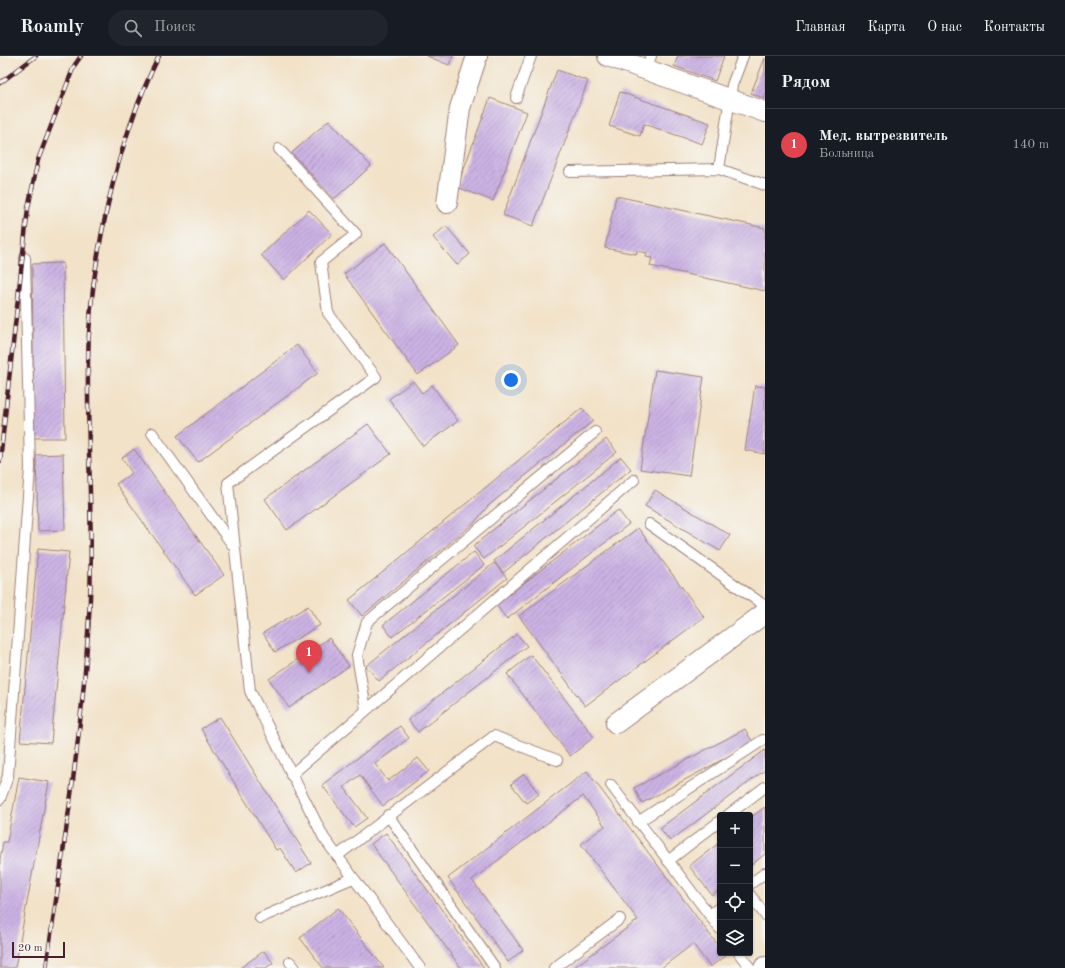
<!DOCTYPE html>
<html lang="ru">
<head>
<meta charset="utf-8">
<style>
  :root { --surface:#171b24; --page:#20242c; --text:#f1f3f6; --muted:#9ea1a6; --line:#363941; --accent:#8c9099 }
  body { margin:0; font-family:"Old Standard TT",serif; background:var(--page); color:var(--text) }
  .controls { position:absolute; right:12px; bottom:12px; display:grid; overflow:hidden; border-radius:4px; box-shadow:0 1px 3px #0004 }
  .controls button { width:36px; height:36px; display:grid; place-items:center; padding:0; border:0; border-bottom:1px solid var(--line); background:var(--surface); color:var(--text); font:20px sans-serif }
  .scale { position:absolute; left:12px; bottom:10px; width:53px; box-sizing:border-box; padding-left:4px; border:2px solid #4a1f2b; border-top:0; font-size:11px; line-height:14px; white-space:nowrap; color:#4a1f2b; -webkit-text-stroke:3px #f6f6f2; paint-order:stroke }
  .you { position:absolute; left:511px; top:324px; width:14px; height:14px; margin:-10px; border:3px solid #fff; border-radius:50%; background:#1a73e8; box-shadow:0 0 0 6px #1a73e833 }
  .badge { display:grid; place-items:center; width:26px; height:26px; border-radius:50%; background:var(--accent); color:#fff; font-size:13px; font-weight:700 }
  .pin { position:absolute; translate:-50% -33px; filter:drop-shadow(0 1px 2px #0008) }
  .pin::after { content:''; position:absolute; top:21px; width:14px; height:12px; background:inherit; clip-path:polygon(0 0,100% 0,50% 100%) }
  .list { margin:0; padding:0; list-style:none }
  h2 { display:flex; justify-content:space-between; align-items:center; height:52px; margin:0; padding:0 16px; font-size:17px }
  h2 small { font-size:13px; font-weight:400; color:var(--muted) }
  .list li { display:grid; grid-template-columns:26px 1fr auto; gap:12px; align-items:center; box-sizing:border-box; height:72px; padding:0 16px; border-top:1px solid var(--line) }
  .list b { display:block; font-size:15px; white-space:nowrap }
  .list p { margin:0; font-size:13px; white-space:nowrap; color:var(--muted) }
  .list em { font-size:13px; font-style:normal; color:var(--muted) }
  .icon { flex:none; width:22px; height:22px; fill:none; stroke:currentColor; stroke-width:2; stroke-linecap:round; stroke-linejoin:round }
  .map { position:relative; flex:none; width:765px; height:912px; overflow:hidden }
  header { display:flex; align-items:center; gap:24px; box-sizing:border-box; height:56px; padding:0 20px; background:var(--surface); border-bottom:1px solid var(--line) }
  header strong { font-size:19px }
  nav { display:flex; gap:22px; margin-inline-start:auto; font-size:14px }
  .search { width:280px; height:36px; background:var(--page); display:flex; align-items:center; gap:10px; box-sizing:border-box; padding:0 14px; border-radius:22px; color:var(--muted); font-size:15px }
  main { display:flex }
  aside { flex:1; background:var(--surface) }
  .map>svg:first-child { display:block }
  .building { fill:url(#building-hatch) }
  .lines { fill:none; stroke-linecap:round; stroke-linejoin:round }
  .service-casing { stroke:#9e807a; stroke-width:12 }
  .minor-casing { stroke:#9e807a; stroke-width:22 }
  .service { stroke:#fff; stroke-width:10 }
  .minor { stroke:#fff; stroke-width:20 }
  .rail-casing { stroke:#4a1f2b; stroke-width:4.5 }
  .rail { stroke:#f6f6f2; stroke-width:3; stroke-dasharray:9; stroke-linecap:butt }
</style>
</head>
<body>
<header>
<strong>Roamly</strong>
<div class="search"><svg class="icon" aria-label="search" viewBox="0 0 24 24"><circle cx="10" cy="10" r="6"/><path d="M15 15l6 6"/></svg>Поиск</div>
<nav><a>Главная</a><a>Карта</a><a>О нас</a><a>Контакты</a></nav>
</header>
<main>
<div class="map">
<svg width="765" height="912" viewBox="0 0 765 912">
  <defs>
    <pattern id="building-hatch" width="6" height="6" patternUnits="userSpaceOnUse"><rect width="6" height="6" fill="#cbb3e4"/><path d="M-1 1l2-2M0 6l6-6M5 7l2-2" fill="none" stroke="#a791b9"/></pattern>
  </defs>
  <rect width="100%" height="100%" fill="#f6f6f2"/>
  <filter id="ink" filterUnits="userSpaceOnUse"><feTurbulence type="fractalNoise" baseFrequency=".025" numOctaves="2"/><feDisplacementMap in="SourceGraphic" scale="8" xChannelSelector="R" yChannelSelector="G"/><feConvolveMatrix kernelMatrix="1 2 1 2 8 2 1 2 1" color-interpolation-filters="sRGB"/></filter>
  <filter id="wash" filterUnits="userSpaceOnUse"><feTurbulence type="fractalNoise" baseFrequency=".012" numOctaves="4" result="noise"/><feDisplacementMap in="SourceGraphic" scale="16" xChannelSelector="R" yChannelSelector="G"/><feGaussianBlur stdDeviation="0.9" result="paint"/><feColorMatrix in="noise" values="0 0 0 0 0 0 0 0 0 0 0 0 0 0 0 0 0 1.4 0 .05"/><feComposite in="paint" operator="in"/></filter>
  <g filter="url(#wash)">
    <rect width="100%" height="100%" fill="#f2e2c8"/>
    <g id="blocks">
      <g class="building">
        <path d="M427,0H453L449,9Z"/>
        <path d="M678,0H724L715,25L674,10Z"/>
        <path d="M765,2V43L751,37Z"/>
        <path d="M557,14L588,25L533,170L503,159Z"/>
        <path d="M620,36L710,67L702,88L644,68L640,80L609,70Z"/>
        <path d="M490,42L527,56L493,145L457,131Z"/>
        <path d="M329,64L371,110L334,143L292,97Z"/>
        <path d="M616,140L765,172V235L650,210L652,202L646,201L647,197L637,195L636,198L605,192Z"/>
        <path d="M309,154L332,178L284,224L261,199Z"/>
        <path d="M446,170L470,198L457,209L433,181Z"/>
        <path d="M385,187L459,289L418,319L344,218Z"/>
        <path d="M63,207L65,382H34L32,208Z"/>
        <path d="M297,289L318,317L198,406L177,380Z"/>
        <path d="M655,314L704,321L689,420L640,413Z"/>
        <path d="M413,325L422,337L432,329L458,365L423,390L389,343Z"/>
        <path d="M755,330L765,331V398L745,394Z"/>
        <path d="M582,352L593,365L488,450L475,466L362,560L349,544Z"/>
        <path d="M368,368L391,398L287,474L265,443Z"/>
        <path d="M606,383L617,396L484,503L473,490Z"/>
        <path d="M134,393L224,519L195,539L116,428L132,417L122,402Z"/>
        <path d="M63,398L65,474L38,475L36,399Z"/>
        <path d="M621,401L631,413L503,517L494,505Z"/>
        <path d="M655,434L730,479L720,495L645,450Z"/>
        <path d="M618,454L629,468L507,563L496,549Z"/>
        <path d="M638,472L704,561L585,650L519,560Z"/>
        <path d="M38,493L69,496L51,687L20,685Z"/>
        <path d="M474,496L484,509L392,581L383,569Z"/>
        <path d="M494,507L507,522L379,625L366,610Z"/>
        <path d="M308,550L320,569L275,596L263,577Z"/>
        <path d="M517,578L527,590L418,676L408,664Z"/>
        <path d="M329,582L349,610L289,652L269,623Z"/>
        <path d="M531,599L594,681L570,700L507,618Z"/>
        <path d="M220,661L311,807L296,817L280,792L276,794L201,673Z"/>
        <path d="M400,670L409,682L375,708L388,725L418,702L429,715L383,750L360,719L344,731L367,762L354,771L322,729Z"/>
        <path d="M745,673L753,687L642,747L634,732Z"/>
        <path d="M765,694V714L670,785L660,772Z"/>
        <path d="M587,715L720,892V897H723L725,900L710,911L693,888L661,912H573L638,864L581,788L605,770L583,740L472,824L523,894L508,906L448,822Z"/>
        <path d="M524,718L539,738L526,747L511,728Z"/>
        <path d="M19,721L49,726L15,912H0V803L3,786H7Z"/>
        <path d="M765,751V798L750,810V762Z"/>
        <path d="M386,777L484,912H461L371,788Z"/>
        <path d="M720,786V833L712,839L689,810Z"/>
        <path d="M338,852L384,912H323L300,882Z"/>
        <path d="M264,895L273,907L266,912H240Z"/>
      </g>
    </g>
  </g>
  <g filter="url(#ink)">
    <use href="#blocks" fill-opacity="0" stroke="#9e807a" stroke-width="1"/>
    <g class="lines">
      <g class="service-casing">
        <g id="service">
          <path d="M646,14L651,0"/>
          <path d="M516,42L531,0"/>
          <path d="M279,93L356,178L321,206L328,257L376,321L228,427L250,635L324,782L420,912"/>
          <path d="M719,113L732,29L743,0"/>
          <path d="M570,116L719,113L765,129"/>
          <path d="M152,377L234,491"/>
          <path d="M649,468L765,550"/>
          <path d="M366,654L357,599L367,566L595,376"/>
          <path d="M291,719L634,424"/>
          <path d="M611,729L720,873"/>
          <path d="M0,743L8,720L30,412L25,202"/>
          <path d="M388,759L495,912"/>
          <path d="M728,759L765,731"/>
          <path d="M638,766L763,684"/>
          <path d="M337,800L494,680L557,704"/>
          <path d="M668,805L720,765"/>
          <path d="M750,828L765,817"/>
          <path d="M750,839L765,859"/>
          <path d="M710,859L720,851"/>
          <path d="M260,862L353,822"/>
          <path d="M739,897L750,912"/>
          <path d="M290,906L295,912"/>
          <path d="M554,912L620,863"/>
        </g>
      </g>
      <g class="minor-casing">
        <g id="minor">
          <path d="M608,0L765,56"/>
          <path d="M447,147L460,52L477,0"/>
          <path d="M616,667L765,557"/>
          <path d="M764,912L765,911"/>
        </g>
      </g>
      <use href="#service" class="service"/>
      <use href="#minor" class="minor"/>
      <g class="rail-casing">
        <g id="rail">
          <path d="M0,27L36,0"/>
          <path d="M0,405L28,152L38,104L74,10L81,0"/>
          <path d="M46,912C64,789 84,667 90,543C93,464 87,385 88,306C89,209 116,86 159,0"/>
        </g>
      </g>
      <use href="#rail" class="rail"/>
    </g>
  </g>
</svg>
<div class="controls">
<button>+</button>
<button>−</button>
<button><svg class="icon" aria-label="locate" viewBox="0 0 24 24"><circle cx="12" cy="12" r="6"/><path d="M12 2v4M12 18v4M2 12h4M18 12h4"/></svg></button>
<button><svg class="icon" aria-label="layers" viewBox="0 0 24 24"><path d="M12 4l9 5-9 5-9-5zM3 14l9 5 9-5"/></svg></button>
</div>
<div class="scale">20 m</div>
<div class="you"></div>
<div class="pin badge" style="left:309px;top:617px;background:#e0444e">1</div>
</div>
<aside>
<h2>Рядом<small></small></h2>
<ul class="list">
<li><span class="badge" style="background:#e0444e">1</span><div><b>Мед. вытрезвитель</b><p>Больница</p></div><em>140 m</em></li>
</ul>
</aside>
</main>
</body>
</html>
